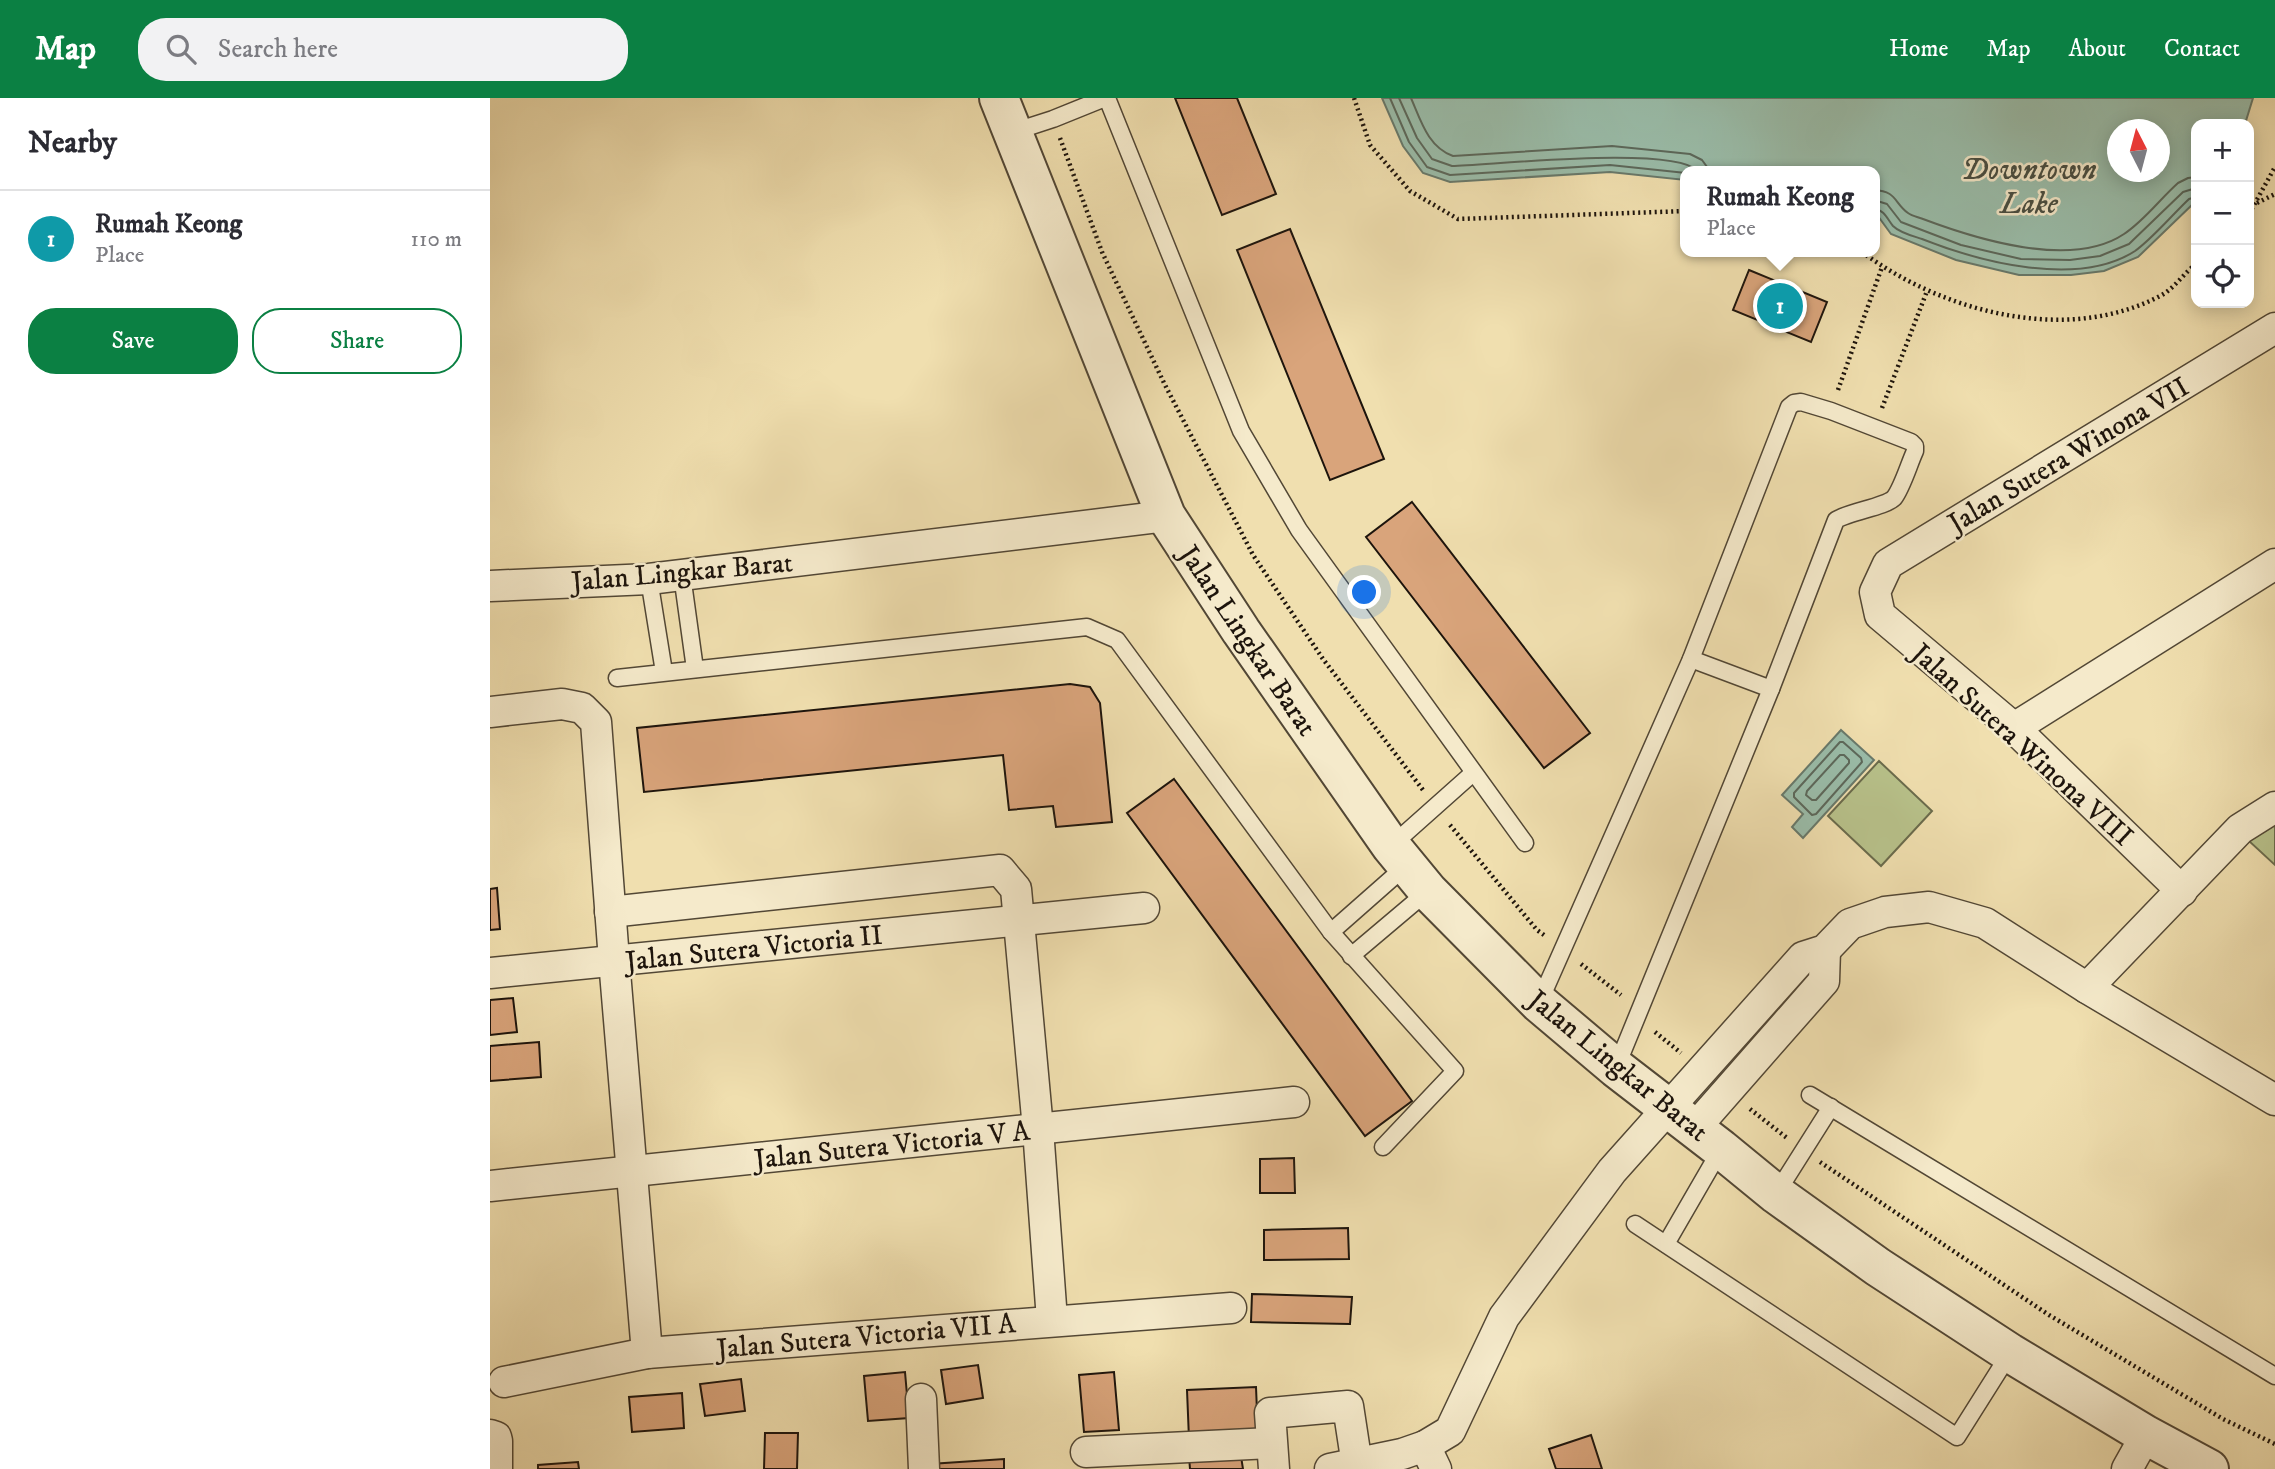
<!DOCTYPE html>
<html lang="en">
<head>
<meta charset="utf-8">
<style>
  :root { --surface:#fff; --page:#f2f2f3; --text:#2b2b33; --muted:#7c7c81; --line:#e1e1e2; --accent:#0b8043 }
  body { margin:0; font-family:"IM FELL DW Pica",serif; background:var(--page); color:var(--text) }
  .controls { position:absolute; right:21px; top:21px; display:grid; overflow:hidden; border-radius:14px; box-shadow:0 4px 18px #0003 }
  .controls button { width:63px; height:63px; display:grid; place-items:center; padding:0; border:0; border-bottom:2px solid var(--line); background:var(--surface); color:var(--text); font:35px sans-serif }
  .compass { position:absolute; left:1617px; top:21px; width:63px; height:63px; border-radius:50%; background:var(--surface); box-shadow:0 4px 18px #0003; rotate:354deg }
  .you { position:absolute; left:875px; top:495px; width:24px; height:24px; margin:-18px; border:5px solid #fff; border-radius:50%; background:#1a73e8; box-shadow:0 0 0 10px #1a73e833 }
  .badge { display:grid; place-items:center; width:46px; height:46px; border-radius:50%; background:var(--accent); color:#fff; font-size:23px; font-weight:700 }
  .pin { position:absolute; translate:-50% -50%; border:4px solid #fff; box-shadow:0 2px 7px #0006 }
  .popup { position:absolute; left:1190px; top:68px; width:200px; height:91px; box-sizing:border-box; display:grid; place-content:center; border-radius:14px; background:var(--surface); filter:drop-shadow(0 2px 5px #0005); font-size:23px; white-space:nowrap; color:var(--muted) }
  .popup b { font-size:26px; color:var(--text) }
  .popup::after { content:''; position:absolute; left:50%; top:100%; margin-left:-14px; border:14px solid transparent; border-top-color:var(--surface) }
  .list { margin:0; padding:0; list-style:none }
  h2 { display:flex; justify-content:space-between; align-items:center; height:91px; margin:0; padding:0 28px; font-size:30px }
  h2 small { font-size:23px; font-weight:400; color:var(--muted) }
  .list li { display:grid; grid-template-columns:46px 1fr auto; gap:21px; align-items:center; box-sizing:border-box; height:98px; padding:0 28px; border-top:2px solid var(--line) }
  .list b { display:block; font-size:26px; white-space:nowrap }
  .list p { margin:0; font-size:23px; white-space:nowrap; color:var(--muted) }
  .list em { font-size:23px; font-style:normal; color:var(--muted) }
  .actions { display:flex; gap:14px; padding:21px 28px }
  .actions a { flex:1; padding:16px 0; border:2px solid var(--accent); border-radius:28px; text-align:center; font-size:24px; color:var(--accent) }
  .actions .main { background:var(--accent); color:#fff }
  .icon { flex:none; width:38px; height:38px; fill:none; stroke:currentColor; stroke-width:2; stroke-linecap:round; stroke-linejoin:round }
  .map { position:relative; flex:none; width:1785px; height:1371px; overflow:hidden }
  header { display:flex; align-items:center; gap:42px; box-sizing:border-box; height:98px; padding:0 35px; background:var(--accent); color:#fff }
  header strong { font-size:33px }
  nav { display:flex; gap:38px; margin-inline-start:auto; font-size:24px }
  .search { width:490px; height:63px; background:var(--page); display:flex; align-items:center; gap:18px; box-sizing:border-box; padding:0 24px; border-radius:28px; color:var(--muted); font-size:26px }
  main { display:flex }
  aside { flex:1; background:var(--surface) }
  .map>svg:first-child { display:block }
  .green { fill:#b8c28b; stroke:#6a6b4c; stroke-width:2 }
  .water { fill:#9abdaa; stroke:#68796b; stroke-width:2; fill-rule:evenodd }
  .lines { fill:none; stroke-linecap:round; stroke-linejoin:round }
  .shore { stroke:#5c685b; stroke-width:2 }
  .building { fill:#d9a47b; stroke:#1d140c; stroke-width:2 }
  .service-casing { stroke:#524735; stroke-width:19 }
  .minor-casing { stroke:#524735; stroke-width:33 }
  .tertiary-casing { stroke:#524735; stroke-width:42 }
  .path { stroke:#1d140c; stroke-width:4.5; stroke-dasharray:2 3.5; stroke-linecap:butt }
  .service { stroke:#f5eacb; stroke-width:16 }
  .minor { stroke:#f5eacb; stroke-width:30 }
  .tertiary { stroke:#f5eacb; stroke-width:38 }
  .labels { text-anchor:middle; stroke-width:5; stroke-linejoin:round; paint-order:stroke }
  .street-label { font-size:28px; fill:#1d140c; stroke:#f5eacb }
  .water-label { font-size:30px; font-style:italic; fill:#494f43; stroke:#f5eacb }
</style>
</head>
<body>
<header>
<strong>Map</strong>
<div class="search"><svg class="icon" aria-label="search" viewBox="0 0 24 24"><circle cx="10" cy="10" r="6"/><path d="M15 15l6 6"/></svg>Search here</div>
<nav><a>Home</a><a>Map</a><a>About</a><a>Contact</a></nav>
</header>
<main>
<aside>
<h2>Nearby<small></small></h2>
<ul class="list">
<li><span class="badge" style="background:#0f9aa8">1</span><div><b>Rumah Keong</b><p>Place</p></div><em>110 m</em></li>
</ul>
<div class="actions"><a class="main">Save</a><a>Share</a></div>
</aside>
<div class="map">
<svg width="1785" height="1371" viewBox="0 0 1785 1371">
  <rect width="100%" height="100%" fill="#f0dfaf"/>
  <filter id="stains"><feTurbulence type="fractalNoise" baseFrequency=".00286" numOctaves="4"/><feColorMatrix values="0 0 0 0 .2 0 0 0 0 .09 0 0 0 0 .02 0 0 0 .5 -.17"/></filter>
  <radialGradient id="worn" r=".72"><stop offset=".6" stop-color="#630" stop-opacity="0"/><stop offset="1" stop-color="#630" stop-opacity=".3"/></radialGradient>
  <g class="green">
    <path d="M1389,663L1442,713L1391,768L1338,718Z"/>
    <path d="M1785,727V767L1759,743Z"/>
  </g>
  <g class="water">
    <path d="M892,0H1763L1755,26H1706V103L1648,159L1614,173L1581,177H1529L1466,162L1401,136L1385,114L1384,73H1196L1195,82L1120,74L960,84L933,75L913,48ZM1628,32H1670V74H1628Z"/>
    <path d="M1351,632L1384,662L1313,740L1302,729L1313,716L1292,697Z"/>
  </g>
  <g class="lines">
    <g class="shore">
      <path d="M900,0L919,44L937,69L960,77L1120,67L1196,75"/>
      <path d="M909,0L927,40L942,61L962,68C1004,67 1183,47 1208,73"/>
      <path d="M921,0C931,23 938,49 963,58L1122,48L1200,56L1212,62L1220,73"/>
      <path d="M1384,92C1407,93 1404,105 1418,115C1422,118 1428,119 1433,121C1486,141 1582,171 1634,136C1654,123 1670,101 1688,85L1698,80L1706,79"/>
      <path d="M1384,102L1397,106L1411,124L1471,147L1531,161L1580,162L1610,158L1639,146L1693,94L1706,90"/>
      <path d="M1384,111C1395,112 1397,121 1403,128C1410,135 1423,138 1432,141C1490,164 1588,190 1645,153C1662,141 1683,116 1699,101L1706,99"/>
      <path d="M1350,644H1353L1371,660L1372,664L1326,716L1322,717L1304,699V695Z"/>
      <path d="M1354,657L1359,662V665L1326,702H1322L1316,697L1317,693L1350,657Z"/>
    </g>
  </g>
  <g class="building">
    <path d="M685,0H747L786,96L732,117Z"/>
    <path d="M800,131L894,361L840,382L747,152Z"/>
    <path d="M1259,172L1337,204L1321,244L1243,212Z"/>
    <path d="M922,404L1100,635L1054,670L876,439Z"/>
    <path d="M580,586L600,589L610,605L622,724L566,729L563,708L519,712L513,657L154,694L147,630Z"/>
    <path d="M684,681L922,1003L875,1038L637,715Z"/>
    <path d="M7,790L10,831L0,832V791Z"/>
    <path d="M23,900L27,934L0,937V902Z"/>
    <path d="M49,944L51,979L0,983V948Z"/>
    <path d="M804,1060L805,1095H770V1061Z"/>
    <path d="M858,1130L859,1161L774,1162V1132Z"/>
    <path d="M762,1196L862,1199L860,1226L761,1224Z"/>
    <path d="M488,1267L493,1300L456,1306L451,1272Z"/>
    <path d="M415,1274L419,1320L378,1323L374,1278Z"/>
    <path d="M624,1274L629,1332L594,1334L589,1277Z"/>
    <path d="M251,1281L255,1313L215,1318L210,1286Z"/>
    <path d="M766,1289L768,1338L699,1341L697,1292Z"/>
    <path d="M192,1295L194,1330L142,1334L139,1299Z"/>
    <path d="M275,1335H308L307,1371H274Z"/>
    <path d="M1101,1337L1112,1371H1066L1059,1351Z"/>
    <path d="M750,1352L753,1371H700L699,1358Z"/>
    <path d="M514,1361V1371H440V1366Z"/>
    <path d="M88,1364L89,1371H48V1367Z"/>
  </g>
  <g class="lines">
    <g class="service-casing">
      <g id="service">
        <path d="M617,0L751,333L809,432L1035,745"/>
        <path d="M523,34L563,21L615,0"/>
        <path d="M192,477L205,571"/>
        <path d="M159,481L174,574"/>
        <path d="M1201,561L1281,591"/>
        <path d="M127,580L597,529L627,542L841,834L965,973L893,1049"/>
        <path d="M901,748L983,675"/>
        <path d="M841,834L917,767"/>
        <path d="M861,858L938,793"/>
        <path d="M1049,905L1201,561L1299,309L1304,305L1311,304L1341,313L1421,344L1425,348V353C1419,366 1412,390 1404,400C1395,409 1361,413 1346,422L1281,591L1126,970"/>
        <path d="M1320,997L1785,1278"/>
        <path d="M1286,1096L1341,1009"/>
        <path d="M1145,1126L1467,1339L1520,1255"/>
        <path d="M1176,1146L1231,1051"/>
      </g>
    </g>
    <g class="minor-casing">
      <g id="minor">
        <path d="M0,488L159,481L676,418"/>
        <path d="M0,614L72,606L92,610L106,624L124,862L157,1255"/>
        <path d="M1524,630L1785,466"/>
        <path d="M1692,793L1524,630L1390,517L1385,494L1398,466L1785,230"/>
        <path d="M120,814L510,772L526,791L548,1031L562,1222"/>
        <path d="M0,875L654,810"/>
        <path d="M1597,890L1750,731L1785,709"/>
        <path d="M1204,1031L1334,883L1335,852"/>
        <path d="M0,1088L804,1004"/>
        <path d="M14,1284L157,1255L741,1210"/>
        <path d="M431,1301L434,1371"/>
        <path d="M0,1337L6,1339L7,1343V1371"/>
        <path d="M935,1348L946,1371"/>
        <path d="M596,1354L781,1345"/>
        <path d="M784,1371L780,1315L858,1308L867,1367"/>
        <path d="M840,1371L912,1356L935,1348L960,1333L1014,1219L1122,1073L1313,859L1335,852L1360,826L1395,814L1439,809L1495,825L1597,890L1785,1002"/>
        <path d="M1637,1371L1656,1337"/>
      </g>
    </g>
    <g class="tertiary-casing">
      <path id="tertiary" d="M509,0L676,418L751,533L901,748L938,793L1049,905L1126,970L1231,1051L1286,1096L1388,1169L1520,1255L1656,1337L1719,1371"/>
    </g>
    <g class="path">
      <path d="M864,0L880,47L920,93L968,121L1196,113"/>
      <path d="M570,40L612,154L674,285L763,457L833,561L933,692"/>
      <path d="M1767,105L1785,96"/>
      <path d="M1759,116L1785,69"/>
      <path d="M1372,154C1453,214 1576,247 1670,198C1684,191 1694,175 1706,166"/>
      <path d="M1348,292L1392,169"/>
      <path d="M1392,310L1437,193"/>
      <path d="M960,727L1047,832L1054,837"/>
      <path d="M1091,866L1131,897"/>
      <path d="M1165,934L1191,955"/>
      <path d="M1260,1011L1297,1040"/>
      <path d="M1330,1064L1559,1217L1733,1321L1785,1346"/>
    </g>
    <use href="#service" class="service"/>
    <use href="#minor" class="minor"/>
    <use href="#tertiary" class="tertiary"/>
  </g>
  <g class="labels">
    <g class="street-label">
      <text transform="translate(1578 356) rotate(-31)" y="10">Jalan Sutera Winona VII</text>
      <text transform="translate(192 473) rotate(-5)" y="10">Jalan Lingkar Barat</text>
      <text transform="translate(759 542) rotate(56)" y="10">Jalan Lingkar Barat</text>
      <text transform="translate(1533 646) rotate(42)" y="10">Jalan Sutera Winona VIII</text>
      <text transform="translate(264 849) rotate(-6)" y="10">Jalan Sutera Victoria II</text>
      <text transform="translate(1129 967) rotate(39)" y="10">Jalan Lingkar Barat</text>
      <text transform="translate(402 1046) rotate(-6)" y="10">Jalan Sutera Victoria V A</text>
      <text transform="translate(376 1237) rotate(-5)" y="10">Jalan Sutera Victoria VII A</text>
    </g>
    <g class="water-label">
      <text x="1539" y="81">Downtown<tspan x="1539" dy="34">Lake</tspan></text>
    </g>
  </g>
  <rect width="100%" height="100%" filter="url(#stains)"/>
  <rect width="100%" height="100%" fill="url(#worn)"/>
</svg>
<div class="controls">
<button>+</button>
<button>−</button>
<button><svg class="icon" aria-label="locate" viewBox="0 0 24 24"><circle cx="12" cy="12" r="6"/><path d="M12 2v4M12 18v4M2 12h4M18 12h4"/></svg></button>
</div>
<svg class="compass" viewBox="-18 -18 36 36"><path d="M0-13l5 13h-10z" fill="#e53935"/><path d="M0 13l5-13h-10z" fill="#7c7c81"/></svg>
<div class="you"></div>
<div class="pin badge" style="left:1290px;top:208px;background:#0f9aa8">1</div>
<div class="popup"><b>Rumah Keong</b>Place</div>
</div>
</main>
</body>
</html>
